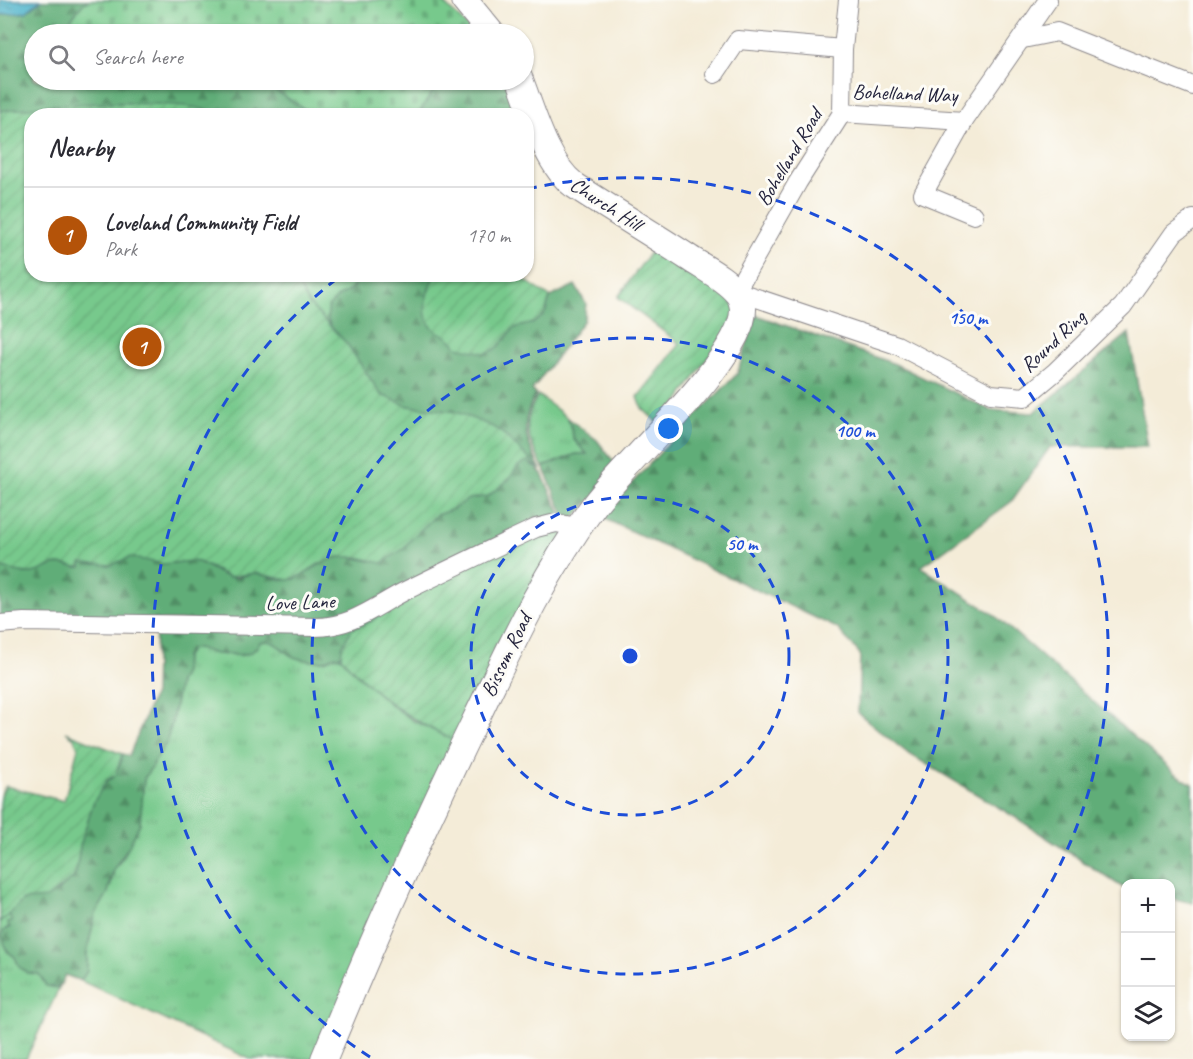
<!DOCTYPE html>
<html lang="en">
<head>
<meta charset="utf-8">
<style>
  :root { --surface:#fff; --page:#f7f7f7; --text:#2b2b33; --muted:#7c7c81; --line:#e1e1e2; --accent:#b45309 }
  body { margin:0; font-family:Caveat,sans-serif; background:var(--page); color:var(--text) }
  .controls { position:absolute; right:18px; bottom:18px; display:grid; overflow:hidden; border-radius:12px; box-shadow:0 2px 4px #0004 }
  .controls button { width:54px; height:54px; display:grid; place-items:center; padding:0; border:0; border-bottom:2px solid var(--line); background:var(--surface); color:var(--text); font:30px sans-serif }
  .you { position:absolute; left:669px; top:429px; width:21px; height:21px; margin:-15px; border:4px solid #fff; border-radius:50%; background:#1a73e8; box-shadow:0 0 0 9px #1a73e833 }
  .badge { display:grid; place-items:center; width:39px; height:39px; border-radius:50%; background:var(--accent); color:#fff; font-size:20px; font-weight:700 }
  .pin { position:absolute; translate:-50% -50%; border:3px solid #fff; box-shadow:0 2px 6px #0006 }
  .list { margin:0; padding:0; list-style:none }
  h2 { display:flex; justify-content:space-between; align-items:center; height:78px; margin:0; padding:0 24px; font-size:26px }
  h2 small { font-size:20px; font-weight:400; color:var(--muted) }
  .list li { display:grid; grid-template-columns:39px 1fr auto; gap:18px; align-items:center; box-sizing:border-box; height:96px; padding:0 24px; border-top:2px solid var(--line) }
  .list b { display:block; font-size:22px; white-space:nowrap }
  .list p { margin:0; font-size:20px; white-space:nowrap; color:var(--muted) }
  .list em { font-size:20px; font-style:normal; color:var(--muted) }
  .icon { flex:none; width:33px; height:33px; fill:none; stroke:currentColor; stroke-width:2; stroke-linecap:round; stroke-linejoin:round }
  .map { position:relative; flex:none; width:1193px; height:1059px; overflow:hidden }
  .search { position:absolute; background:var(--surface); box-shadow:0 2px 4px #0004; left:24px; top:24px; width:510px; height:66px; display:flex; align-items:center; gap:15px; box-sizing:border-box; padding:0 21px; border-radius:33px; color:var(--muted); font-size:22px }
  .panel { position:absolute; background:var(--surface); box-shadow:0 2px 4px #0004; left:24px; top:108px; width:510px; height:174px; border-radius:24px }
  .map>svg:first-child { display:block }
  .grass { fill:url(#grass-tufts); stroke:#4c7664; stroke-width:1.5 }
  .forest { fill:url(#forest-firs); stroke:#42685a; stroke-width:1.5 }
  .cemetery { fill:url(#cemetery-stones); stroke:#4c7664; stroke-width:1.5 }
  .garden { fill:url(#garden-furrows); stroke:#4c7664; stroke-width:1.5 }
  .water { fill:url(#water-ripples); stroke:#376a83; stroke-width:1.5 }
  .lines { fill:none; stroke-linecap:round; stroke-linejoin:round }
  .street-casing { stroke:#8b878a; stroke-width:20 }
  .secondary-casing { stroke:#8b878a; stroke-width:28 }
  .street { stroke:#fff; stroke-width:18 }
  .secondary { stroke:#fff; stroke-width:26 }
  .ring { fill:none; stroke:#1d4ed8; stroke-width:3; stroke-dasharray:10 8 }
  .labels { text-anchor:middle; stroke-width:6; stroke-linejoin:round; paint-order:stroke }
  .street-label { font-size:21px; fill:#22223b; stroke:#fdfcf7 }
  .centre { fill:#1d4ed8; stroke:#fdfcf7; stroke-width:3 }
  .ring-label { font-size:18px; text-anchor:middle; font-weight:bold; fill:#1d4ed8; stroke:#fdfcf7; stroke-width:6; stroke-linejoin:round; paint-order:stroke }
</style>
</head>
<body>
<div class="map">
<svg width="1193" height="1059" viewBox="0 0 1193 1059">
  <defs>
    <pattern id="grass-tufts" width="24" height="20" patternUnits="userSpaceOnUse" patternTransform="scale(1.5)"><rect width="24" height="20" fill="#77c98c"/><path d="M3 7l-1-3M5 7V3M7 7l1-3M15 17l-1-3M17 17v-4M19 17l1-3" fill="none" stroke="#67ac7a"/></pattern>
    <pattern id="forest-firs" width="22" height="20" patternUnits="userSpaceOnUse" patternTransform="scale(1.5)"><rect width="22" height="20" fill="#61ad78"/><path d="M5 1l3.5 6h-7zM16 11l3.5 6h-7z" fill="#508c64"/></pattern>
    <pattern id="cemetery-stones" width="16" height="16" patternUnits="userSpaceOnUse" patternTransform="scale(1.5)"><rect width="16" height="16" fill="#77c98c"/><path d="M2 7V4a2 2 0 0 1 4 0v3zM10 15v-3a2 2 0 0 1 4 0v3z" fill="#67ac7a"/></pattern>
    <pattern id="garden-furrows" width="10" height="10" patternUnits="userSpaceOnUse" patternTransform="scale(1.5)"><rect width="10" height="10" fill="#77c98c"/><path d="M-1 1l2-2M0 10L10 0M9 11l2-2" fill="none" stroke="#67ac7a"/></pattern>
    <pattern id="water-ripples" width="26" height="14" patternUnits="userSpaceOnUse" patternTransform="scale(1.5)"><rect width="26" height="14" fill="#4cb3cb"/><path d="M2 4q2-2 4 0t4 0M15 11q2-2 4 0t4 0" fill="none" stroke="#3f91a6"/></pattern>
  </defs>
  <rect width="100%" height="100%" fill="#fdfcf7"/>
  <filter id="ink" filterUnits="userSpaceOnUse"><feTurbulence type="fractalNoise" baseFrequency=".0167" numOctaves="2"/><feDisplacementMap in="SourceGraphic" scale="12" xChannelSelector="R" yChannelSelector="G"/><feConvolveMatrix kernelMatrix="1 2 1 2 8 2 1 2 1" color-interpolation-filters="sRGB"/></filter>
  <filter id="wash" filterUnits="userSpaceOnUse"><feTurbulence type="fractalNoise" baseFrequency=".008" numOctaves="4" result="noise"/><feDisplacementMap in="SourceGraphic" scale="24" xChannelSelector="R" yChannelSelector="G"/><feGaussianBlur stdDeviation="1.35" result="paint"/><feColorMatrix in="noise" values="0 0 0 0 0 0 0 0 0 0 0 0 0 0 0 0 0 1.4 0 .05"/><feComposite in="paint" operator="in"/></filter>
  <g filter="url(#wash)">
    <rect width="100%" height="100%" fill="#f4ecd8"/>
    <g class="grass">
      <path d="M293,275H363L349,291L339,296L327,318L331,327L308,303Z"/>
      <path d="M538,395L568,418L574,440L587,454H576L543,467C528,438 520,425 538,395Z"/>
      <path d="M267,641L274,642L305,660L322,661L333,656L341,657L355,673L391,705L414,721L462,744L322,1059H250L81,981L87,970V951L95,915L111,885L114,870L123,857L140,823L144,779L166,743L172,722L179,682L184,672L185,657L191,649L196,648L224,655L229,653C241,659 254,654 260,642Z"/>
      <path d="M9,914L13,923L3,931L7,951L15,957L28,973L39,974L56,988L60,986L26,1059H0V921Z"/>
    </g>
    <g class="forest">
      <path d="M41,0H121L169,34H34V80H259L314,115H229L187,107L123,103L67,104L0,111V15L26,12Z"/>
      <path d="M440,80H519L526,116H417Z"/>
      <path d="M363,275H435C424,296 424,305 432,327L452,338L458,347L485,353L506,338L514,328L533,323L539,319L545,313L550,297L575,285L586,304L584,320L532,390L536,394C518,425 526,439 541,470L501,432L456,412L408,406L381,395L347,344L331,327L327,318L329,306L339,296L349,291Z"/>
      <path d="M756,315L895,364L990,410L1033,413L1129,333L1148,447H1050L1011,502L921,567L992,613L1174,772L1193,785V903L1171,898L1170,884H1126L1125,888L1122,887L1018,819L906,752L858,713L860,654L837,628L601,517L667,445L737,374Z"/>
      <path d="M568,418L597,440L620,470L568,524L543,467L576,454H587L574,439Z"/>
      <path d="M527,460L542,474L565,523L356,619L0,622V568C9,569 16,571 24,573C37,575 48,565 57,564C65,563 73,568 81,567V563L111,565L130,557L163,564L191,561L199,562L223,575L235,578L254,573L284,580L295,579L329,559L347,556L370,561L403,549L411,539L436,515L453,509L468,499L488,496L509,479L518,466Z"/>
      <path d="M389,607C383,612 377,619 370,622C351,631 344,635 341,657C333,654 331,660 323,661C316,662 301,660 294,657C281,652 277,638 260,642C253,655 243,656 231,654C226,653 221,655 216,654C209,653 204,649 196,648L191,649L185,657L184,672L179,682L172,722L166,743L144,779L140,823L129,846L113,870L108,893L95,915L87,951V971L81,981L65,975L60,986L56,988L46,986L39,974L28,973L19,967L15,957L7,951L2,936L3,931L10,927L7,923L12,922L9,914L23,900L42,898L57,891L73,878L76,872L80,846L93,803L100,790L107,780L113,778L120,765L122,754L129,756L154,694L156,626L325,628Z"/>
    </g>
    <g class="cemetery">
      <path d="M89,0H441L472,31L470,34H58L84,3Z"/>
      <path d="M259,80H440L417,116L314,115Z"/>
    </g>
    <g class="garden">
      <path d="M123,103C150,105 195,102 218,115L32,116V274L293,275L308,303L347,344L381,395L408,406L456,412L491,426L501,432L541,470L527,461L518,466L509,479L488,496L468,499L453,509L436,515L411,539L403,549L382,563L357,557H338L319,564L300,576L289,580L254,573L229,577L199,562L191,561L163,564L130,557L111,565L81,563V567C73,568 65,563 57,564C47,565 42,573 29,573C20,573 10,569 0,568V111L67,104Z"/>
      <path d="M659,240L742,309L661,426L642,408L638,397L680,344L618,297Z"/>
      <path d="M435,275H517L550,297L545,313L539,319L533,323L514,328L497,348L492,351L485,353L457,347C449,333 439,336 431,326C419,311 428,289 435,275Z"/>
      <path d="M576,528L462,744C410,720 380,700 341,657L342,647L352,629L372,621L389,607L537,529Z"/>
      <path d="M66,732L122,754L116,775L107,780L93,803L80,846L76,872L73,878L47,898L23,900L7,917L0,921V804L2,791L6,786L64,801L78,748L74,738Z"/>
    </g>
    <path class="water" d="M0,0H41L26,12L0,15Z"/>
  </g>
  <g filter="url(#ink)">
    <g class="lines">
      <g class="street-casing">
        <g id="street">
          <path d="M848,0L843,49L842,113L798,182L736,291L897,345L991,394L1025,397L1055,372L1123,306L1174,233L1193,219"/>
          <path d="M1023,39L1057,32L1193,86"/>
          <path d="M715,74L738,40L843,49"/>
          <path d="M842,113L964,121L1048,0"/>
          <path d="M964,121L923,194L974,215"/>
          <path d="M0,624L24,622L315,627C353,627 375,606 407,590C450,569 493,548 536,528L556,523L577,527"/>
        </g>
      </g>
      <g class="secondary-casing">
        <g id="secondary">
          <path d="M464,0L492,34"/>
          <path d="M324,1059C370,947 419,836 472,727C509,650 544,573 595,504C626,462 746,355 743,308C742,302 741,297 737,293C725,278 704,268 689,258C651,233 612,210 574,185C547,165 532,111 520,80"/>
        </g>
      </g>
      <use href="#street" class="street"/>
      <use href="#secondary" class="secondary"/>
    </g>
  </g>
  <g class="ring">
    <circle cx="630" cy="656" r="159"/>
    <circle cx="630" cy="656" r="318"/>
    <path d="M370 1057A478 478 0 0 1 339 277M527 189A478 478 0 0 1 890 1057"/>
  </g>
  <g class="labels">
    <g class="street-label">
      <text transform="translate(905 93) rotate(2)" y="7">Bohelland Way</text>
      <text transform="translate(789 157) rotate(-59)" y="7">Bohelland Road</text>
      <text transform="translate(606 204) rotate(33)" y="7">Church Hill</text>
      <text transform="translate(1053 341) rotate(-43)" y="7">Round Ring</text>
      <text transform="translate(300 602) rotate(-2)" y="7">Love Lane</text>
      <text transform="translate(506 655) rotate(-64)" y="7">Bissom Road</text>
    </g>
  </g>
  <circle cx="630" cy="656" r="9" class="centre"/>
  <g class="ring-label">
    <text x="968" y="324">150 m</text>
    <text x="855" y="437">100 m</text>
    <text x="742" y="550">50 m</text>
  </g>
</svg>
<div class="controls">
<button>+</button>
<button>−</button>
<button><svg class="icon" aria-label="layers" viewBox="0 0 24 24"><path d="M12 4l9 5-9 5-9-5zM3 14l9 5 9-5"/></svg></button>
</div>
<div class="you"></div>
<div class="pin badge" style="left:142px;top:347px">1</div>
<div class="search"><svg class="icon" aria-label="search" viewBox="0 0 24 24"><circle cx="10" cy="10" r="6"/><path d="M15 15l6 6"/></svg>Search here</div>
<section class="panel">
<h2>Nearby<small></small></h2>
<ul class="list">
<li><span class="badge">1</span><div><b>Loveland Community Field</b><p>Park</p></div><em>170 m</em></li>
</ul>
</section>
</div>
</body>
</html>
